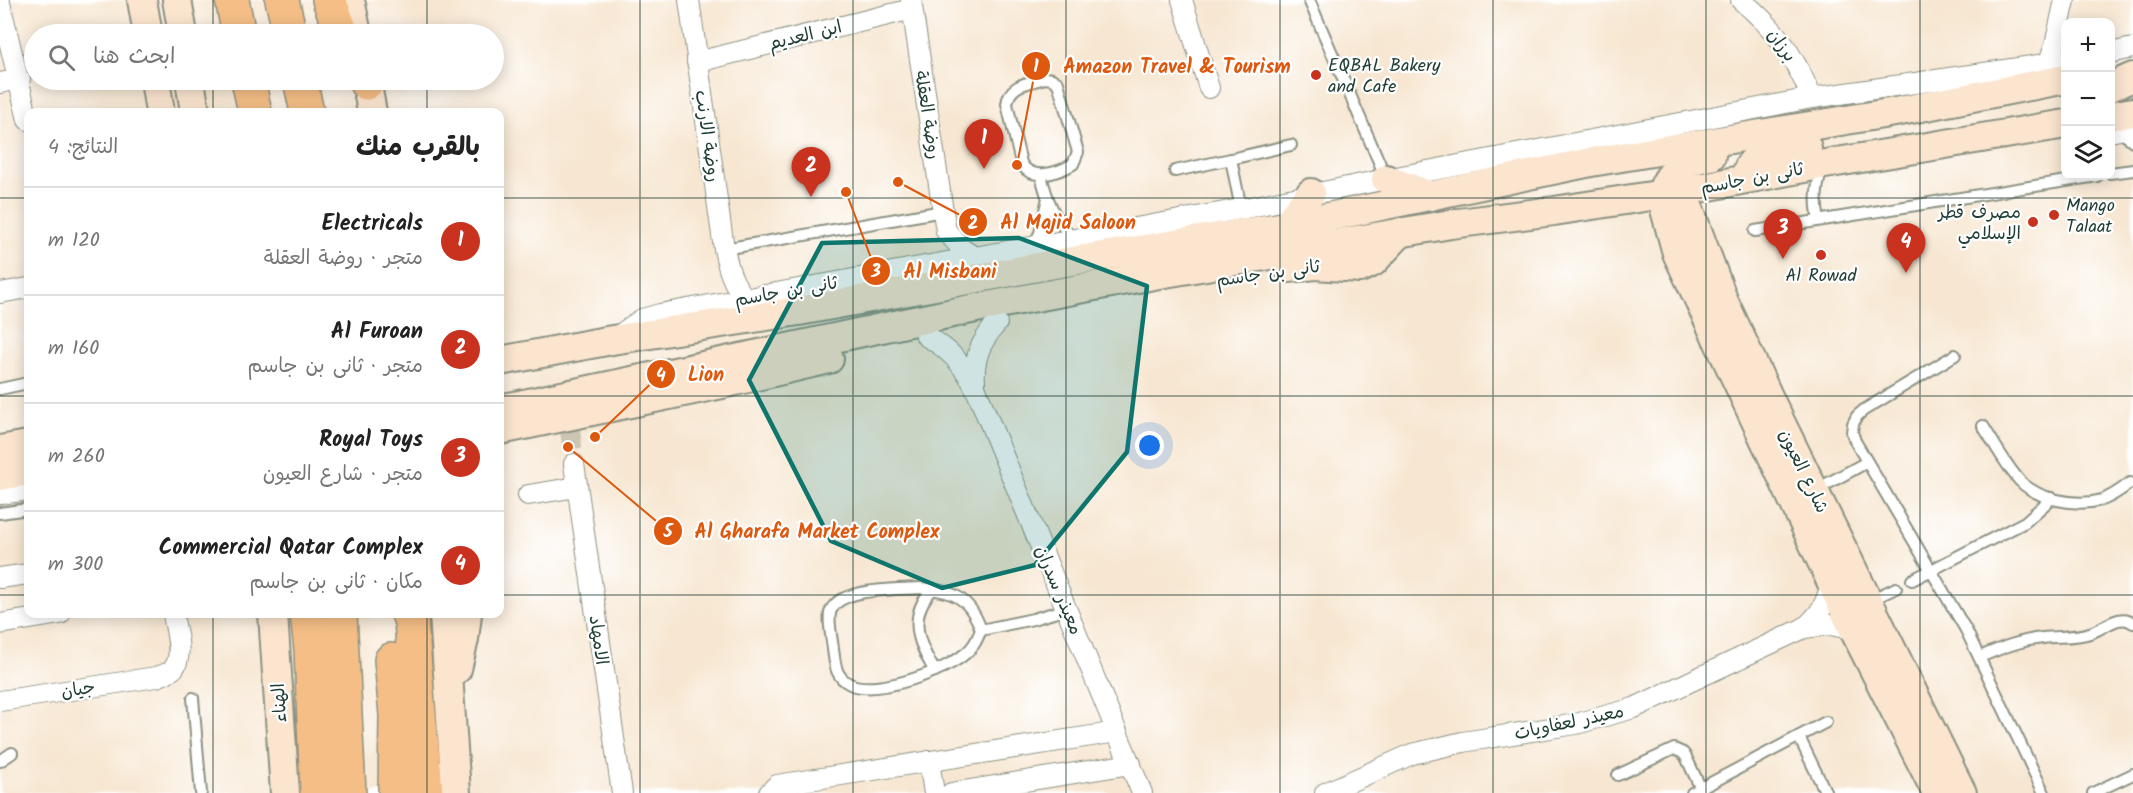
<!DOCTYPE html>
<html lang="ar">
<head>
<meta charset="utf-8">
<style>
  :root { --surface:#fff; --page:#f2f2f2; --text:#222; --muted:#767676; --line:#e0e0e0; --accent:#c8321e }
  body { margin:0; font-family:Kalam,"Playpen Sans Arabic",sans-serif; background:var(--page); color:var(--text); direction:rtl }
  .controls { position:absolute; right:18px; top:18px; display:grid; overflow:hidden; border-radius:12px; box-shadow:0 3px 15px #0003 }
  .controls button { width:54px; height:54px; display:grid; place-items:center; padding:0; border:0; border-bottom:2px solid var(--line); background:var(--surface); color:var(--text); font:30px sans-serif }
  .you { position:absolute; left:1150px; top:446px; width:21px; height:21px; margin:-15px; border:4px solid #fff; border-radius:50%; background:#1a73e8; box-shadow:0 0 0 9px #1a73e833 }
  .badge { display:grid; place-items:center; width:39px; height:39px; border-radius:50%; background:var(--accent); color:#fff; font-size:20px; font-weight:700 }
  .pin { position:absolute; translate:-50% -50px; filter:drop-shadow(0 2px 3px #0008) }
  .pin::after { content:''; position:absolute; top:32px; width:21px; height:18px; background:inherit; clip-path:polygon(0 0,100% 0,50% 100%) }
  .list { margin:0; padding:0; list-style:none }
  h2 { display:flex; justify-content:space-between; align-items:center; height:78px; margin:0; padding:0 24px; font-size:26px }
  h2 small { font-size:20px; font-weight:400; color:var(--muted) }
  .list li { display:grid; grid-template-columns:39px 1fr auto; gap:18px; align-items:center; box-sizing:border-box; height:108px; padding:0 24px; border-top:2px solid var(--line) }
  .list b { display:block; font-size:22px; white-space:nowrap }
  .list p { margin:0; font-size:20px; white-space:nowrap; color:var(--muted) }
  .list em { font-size:20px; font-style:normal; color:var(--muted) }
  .icon { flex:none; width:33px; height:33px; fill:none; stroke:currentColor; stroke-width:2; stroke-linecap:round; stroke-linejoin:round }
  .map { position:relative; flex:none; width:2133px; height:793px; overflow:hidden; direction:ltr }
  .search { position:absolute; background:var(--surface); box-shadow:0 3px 15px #0003; left:24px; top:24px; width:480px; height:66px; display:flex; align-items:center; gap:15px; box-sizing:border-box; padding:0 21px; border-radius:33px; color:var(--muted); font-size:22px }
  .panel { position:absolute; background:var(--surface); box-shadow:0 3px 15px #0003; left:24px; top:108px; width:480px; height:510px; border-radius:12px; direction:rtl }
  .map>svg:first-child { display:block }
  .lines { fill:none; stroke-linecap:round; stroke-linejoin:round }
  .street-tunnel { stroke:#ccc5b2; stroke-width:20; stroke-dasharray:20 10; stroke-linecap:butt }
  .lane-casing { stroke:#8b9283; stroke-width:14 }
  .street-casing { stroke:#8b9283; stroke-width:22 }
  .secondary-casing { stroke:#8b9283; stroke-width:32 }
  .highway-casing { stroke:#8b9283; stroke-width:36 }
  .lane { stroke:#fff; stroke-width:10 }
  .street { stroke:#fff; stroke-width:20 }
  .secondary { stroke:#fbe5cf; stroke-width:28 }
  .highway { stroke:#f5be86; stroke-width:33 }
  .marked { fill:#0f766e; fill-opacity:0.2; stroke:#0f766e; stroke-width:4.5; stroke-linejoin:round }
  .grid { fill:none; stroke:#1f3d34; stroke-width:1.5; stroke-opacity:0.55 }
  .poi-dot { fill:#c8321e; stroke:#fff; stroke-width:2 }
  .labels { text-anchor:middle; stroke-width:4.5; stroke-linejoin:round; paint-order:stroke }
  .street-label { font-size:18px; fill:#1f3d34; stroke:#fff }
  .poi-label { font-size:18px; fill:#1f3d34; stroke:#fff; text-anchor:start }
  .leader { fill:none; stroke:#de580e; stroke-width:2 }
  .callout-dot { fill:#de580e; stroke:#fff; stroke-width:2 }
  .mark-label { font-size:18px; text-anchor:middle; font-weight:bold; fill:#fff }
  .callout-label { font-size:20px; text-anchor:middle; font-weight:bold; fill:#de580e; stroke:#fff; stroke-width:4.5; stroke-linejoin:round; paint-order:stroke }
</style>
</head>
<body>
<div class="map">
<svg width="2133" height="793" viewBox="0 0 2133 793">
  <rect width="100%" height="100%" fill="#fff"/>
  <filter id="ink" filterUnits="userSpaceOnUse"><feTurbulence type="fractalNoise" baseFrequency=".0167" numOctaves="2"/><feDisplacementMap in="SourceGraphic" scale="12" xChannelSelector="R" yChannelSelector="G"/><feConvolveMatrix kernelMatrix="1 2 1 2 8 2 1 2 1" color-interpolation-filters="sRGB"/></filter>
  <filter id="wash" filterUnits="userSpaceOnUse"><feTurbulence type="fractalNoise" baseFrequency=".008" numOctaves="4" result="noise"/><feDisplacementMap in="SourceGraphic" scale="24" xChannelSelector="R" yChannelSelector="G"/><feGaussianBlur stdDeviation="1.35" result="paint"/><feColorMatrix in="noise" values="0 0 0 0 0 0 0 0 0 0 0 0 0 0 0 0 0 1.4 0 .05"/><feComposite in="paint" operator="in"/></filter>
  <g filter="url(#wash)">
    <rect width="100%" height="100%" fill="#f7e7d2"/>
  </g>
  <g filter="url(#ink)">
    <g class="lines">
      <path class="street-tunnel" d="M570,429L574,464"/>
      <g class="lane-casing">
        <g id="lane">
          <path d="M1309,0L1386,178"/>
          <path d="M1045,78L1052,79L1058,83L1078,152L1073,164C1058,173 1031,182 1021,163L1007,104C1009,84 1029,83 1045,78Z"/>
          <path d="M2118,130L2133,141"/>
          <path d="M1231,159L1291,145"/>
          <path d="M1175,171L1231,159L1241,209"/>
          <path d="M2110,173L2133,170"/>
          <path d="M1041,175C1047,200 1054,219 1073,238"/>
          <path d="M1819,220C1815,202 1815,186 1823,168"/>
          <path d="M1755,231L2097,176"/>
          <path d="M1034,245L1040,233L1047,202"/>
          <path d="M724,249L943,211"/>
          <path d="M1955,355L1864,410L1857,416L1853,424L1852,432L1855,441L1966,630L2044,793"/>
          <path d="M0,389L28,383"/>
          <path d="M1983,426C1994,443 2005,464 2019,480C2038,500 2076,507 2102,500C2113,496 2121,490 2130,483"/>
          <path d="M1814,491L1867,462"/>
          <path d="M0,513L28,509"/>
          <path d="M1912,580L2025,522L2052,498"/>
          <path d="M919,588C952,590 970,597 981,630C977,639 974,647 966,653C945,672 876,696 850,684C835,677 835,664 833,649C832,638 828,624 830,613C837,587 897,590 919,588Z"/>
          <path d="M933,589C907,615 918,644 935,671"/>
          <path d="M1868,601L1896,588"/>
          <path d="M981,630L1033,619L1067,609"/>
          <path d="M1980,657C2001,648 2021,640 2043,638C2059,636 2075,638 2090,633C2104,629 2120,612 2133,623"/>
          <path d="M193,698L201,793"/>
          <path d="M1799,737L1826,793"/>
          <path d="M0,761L12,753"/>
          <path d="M1618,775L1674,749L1683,753L1686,757L1701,789"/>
          <path d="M1692,793L1826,722"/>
          <path d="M2093,793L2133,774"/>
        </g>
      </g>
      <g class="street-casing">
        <g id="street">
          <path d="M689,0L724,249C728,267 732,285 746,298"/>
          <path d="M911,0L946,231L963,250L974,256"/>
          <path d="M1182,0L1209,88"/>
          <path d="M1741,0C1778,31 1793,54 1812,98"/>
          <path d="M0,3L28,120"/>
          <path d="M2110,53L2133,48"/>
          <path d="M697,62L912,9"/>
          <path d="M2048,64L2055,45L2065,0"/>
          <path d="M0,83L20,79"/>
          <path d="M2110,132L2133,127"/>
          <path d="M0,293L28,288"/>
          <path d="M618,336L642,319L660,314L1241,209L1386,179L1812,98L2066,61"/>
          <path d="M926,336C949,349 963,364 975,387L1142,793"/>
          <path d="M975,384C973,359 980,342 997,323"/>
          <path d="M574,464L622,793"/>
          <path d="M0,494L28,490"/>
          <path d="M528,495L577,487"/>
          <path d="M0,578L28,574"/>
          <path d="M0,624L60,614"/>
          <path d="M1804,628C1820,615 1828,601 1831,581"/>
          <path d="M0,701L156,677C162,675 170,673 174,668C184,655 175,628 173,614"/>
          <path d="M929,761L934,793"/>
          <path d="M769,793L777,785L1117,732"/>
          <path d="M951,793L1131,764"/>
          <path d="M1325,793L1412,754L1463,742L1576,724L1634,708L1804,628L1831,625L1854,630"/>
        </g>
      </g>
      <g class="secondary-casing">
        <g id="secondary">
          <path d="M142,0L148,34"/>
          <path d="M177,0L183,34"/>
          <path d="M350,0L357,34"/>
          <path d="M155,80L160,112"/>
          <path d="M190,80L195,112"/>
          <path d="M366,80L372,112"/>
          <path d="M2110,87L2133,77"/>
          <path d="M2110,116L2133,112"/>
          <path d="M1711,156C1687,160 1668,169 1661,195L1677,253L1854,630L1937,793"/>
          <path d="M1676,174L1724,302L1775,411L1962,793"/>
          <path d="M1747,178C1746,149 1786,151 1807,148"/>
          <path d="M1386,179L1431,196"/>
          <path d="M1285,226L1311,193"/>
          <path d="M1289,268L1315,265L1360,268L1373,262L1401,232"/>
          <path d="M500,361L612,340L799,311L1060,263L1285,226L1591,162L1895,112L2066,79"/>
          <path d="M500,409L971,309L1159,274L1451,224L1554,211L1683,191L1825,164L2066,124"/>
          <path d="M500,430L722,384L829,359"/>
          <path d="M0,450L28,445"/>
          <path d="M0,476L28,471"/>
          <path d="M273,614L285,793"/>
          <path d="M444,614L456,793"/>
          <path d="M457,669L464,639L467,614"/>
        </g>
      </g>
      <g class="highway-casing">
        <g id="highway">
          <path d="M232,0L239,34"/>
          <path d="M282,0L290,34"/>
          <path d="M329,0L342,34"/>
          <path d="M248,80L255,112"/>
          <path d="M300,80L307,112"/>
          <path d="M365,80L366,83"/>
          <path d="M307,614L311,650L317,793"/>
          <path d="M340,614L349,793"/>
          <path d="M408,614L411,622L426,793"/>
          <path d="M391,660L396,715L395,793"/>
        </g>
      </g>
      <use href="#lane" class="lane"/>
      <use href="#street" class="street"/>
      <use href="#secondary" class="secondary"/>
      <use href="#highway" class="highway"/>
    </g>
  </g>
  <path class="marked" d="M1019,238L1147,286L1127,452L1035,565L942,588L831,541L749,380L822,243Z"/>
  <path class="grid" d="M213,0V34M427,0V34M640,0V793M853,0V793M1066,0V793M1280,0V793M1493,0V793M1706,0V793M1920,0V793M213,80V112M427,80V112M0,198H28M500,198H2133M0,396H28M500,396H2133M0,595H28M500,595H2133M213,614V793M427,614V793"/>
  <g class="poi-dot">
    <circle cx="1316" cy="75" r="6"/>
    <circle cx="2054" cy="215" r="6"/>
    <circle cx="2033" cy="222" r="6"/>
    <circle cx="1821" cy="255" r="6"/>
  </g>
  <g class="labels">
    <g class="street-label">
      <text transform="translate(805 35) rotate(-14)" y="6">ابن العديم</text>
      <text transform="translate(1782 45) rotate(54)" y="6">برزان</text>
      <text transform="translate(928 115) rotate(81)" y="6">روضة العقلة</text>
      <text transform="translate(708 136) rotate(82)" y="6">روضة الارنب</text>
      <text transform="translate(1752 178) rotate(-11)" y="6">ثانى بن جاسم</text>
      <text transform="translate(1268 273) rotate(-8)" y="6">ثانى بن جاسم</text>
      <text transform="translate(786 291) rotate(-10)" y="6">ثانى بن جاسم</text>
      <text transform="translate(1804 471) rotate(64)" y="6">شارع العيون</text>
      <text transform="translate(1059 590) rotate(67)" y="6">معيذر سدران</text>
      <text transform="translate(599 640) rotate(82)" y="6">الامهاد</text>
      <text transform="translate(78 689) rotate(-9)" y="6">جيان</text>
      <text transform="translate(279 703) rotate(-94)" y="6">الهناء</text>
      <text transform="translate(1569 722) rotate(-12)" y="6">معيذر لعفاويات</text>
    </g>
    <g class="poi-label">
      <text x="1328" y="71">EQBAL Bakery<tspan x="1328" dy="21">and Cafe</tspan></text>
      <text x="2066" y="211">Mango<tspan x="2066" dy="21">Talaat</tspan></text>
      <text x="2021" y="218" text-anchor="end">مصرف قطر<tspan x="2021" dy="21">الإسلامي</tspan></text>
      <text x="1821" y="281" text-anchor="middle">Al Rowad</text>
    </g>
  </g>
  <path class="leader" d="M1017 165L1036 66M898 182L973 222M846 192L876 271M595 437L661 374M568 447L668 531"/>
  <g class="callout-dot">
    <circle cx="1017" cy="165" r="6"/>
    <circle cx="898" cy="182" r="6"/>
    <circle cx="846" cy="192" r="6"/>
    <circle cx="595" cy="437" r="6"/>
    <circle cx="568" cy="447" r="6"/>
    <circle cx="1036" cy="66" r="15"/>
    <circle cx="973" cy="222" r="15"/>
    <circle cx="876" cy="271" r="15"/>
    <circle cx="661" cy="374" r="15"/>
    <circle cx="668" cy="531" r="15"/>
  </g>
  <g class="mark-label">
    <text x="1036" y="72">1</text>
    <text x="973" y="229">2</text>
    <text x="876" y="277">3</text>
    <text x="661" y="381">4</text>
    <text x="668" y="537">5</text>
  </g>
  <g class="callout-label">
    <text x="1177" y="73">Amazon Travel &amp; Tourism</text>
    <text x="1068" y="229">Al Majid Saloon</text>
    <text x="950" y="278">Al Misbani</text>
    <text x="706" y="381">Lion</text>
    <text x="817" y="538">Al Gharafa Market Complex</text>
  </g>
</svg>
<div class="controls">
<button>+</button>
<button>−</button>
<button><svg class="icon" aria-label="layers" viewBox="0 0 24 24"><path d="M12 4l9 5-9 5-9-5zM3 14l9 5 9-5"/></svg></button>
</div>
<div class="you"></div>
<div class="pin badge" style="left:984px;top:169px">1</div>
<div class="pin badge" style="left:811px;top:197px">2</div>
<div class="pin badge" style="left:1783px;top:259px">3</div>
<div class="pin badge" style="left:1906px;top:273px">4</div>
<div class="search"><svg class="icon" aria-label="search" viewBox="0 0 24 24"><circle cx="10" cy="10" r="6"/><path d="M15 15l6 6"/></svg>ابحث هنا</div>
<section class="panel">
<h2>بالقرب منك<small>النتائج: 4</small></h2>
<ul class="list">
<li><span class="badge">1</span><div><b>Electricals</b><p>متجر · روضة العقلة</p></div><em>120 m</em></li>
<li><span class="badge">2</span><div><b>Al Furoan</b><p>متجر · ثانى بن جاسم</p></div><em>160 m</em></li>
<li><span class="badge">3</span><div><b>Royal Toys</b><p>متجر · شارع العيون</p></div><em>260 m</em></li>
<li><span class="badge">4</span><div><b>Commercial Qatar Complex</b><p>مكان · ثانى بن جاسم</p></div><em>300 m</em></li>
</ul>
</section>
</div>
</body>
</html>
